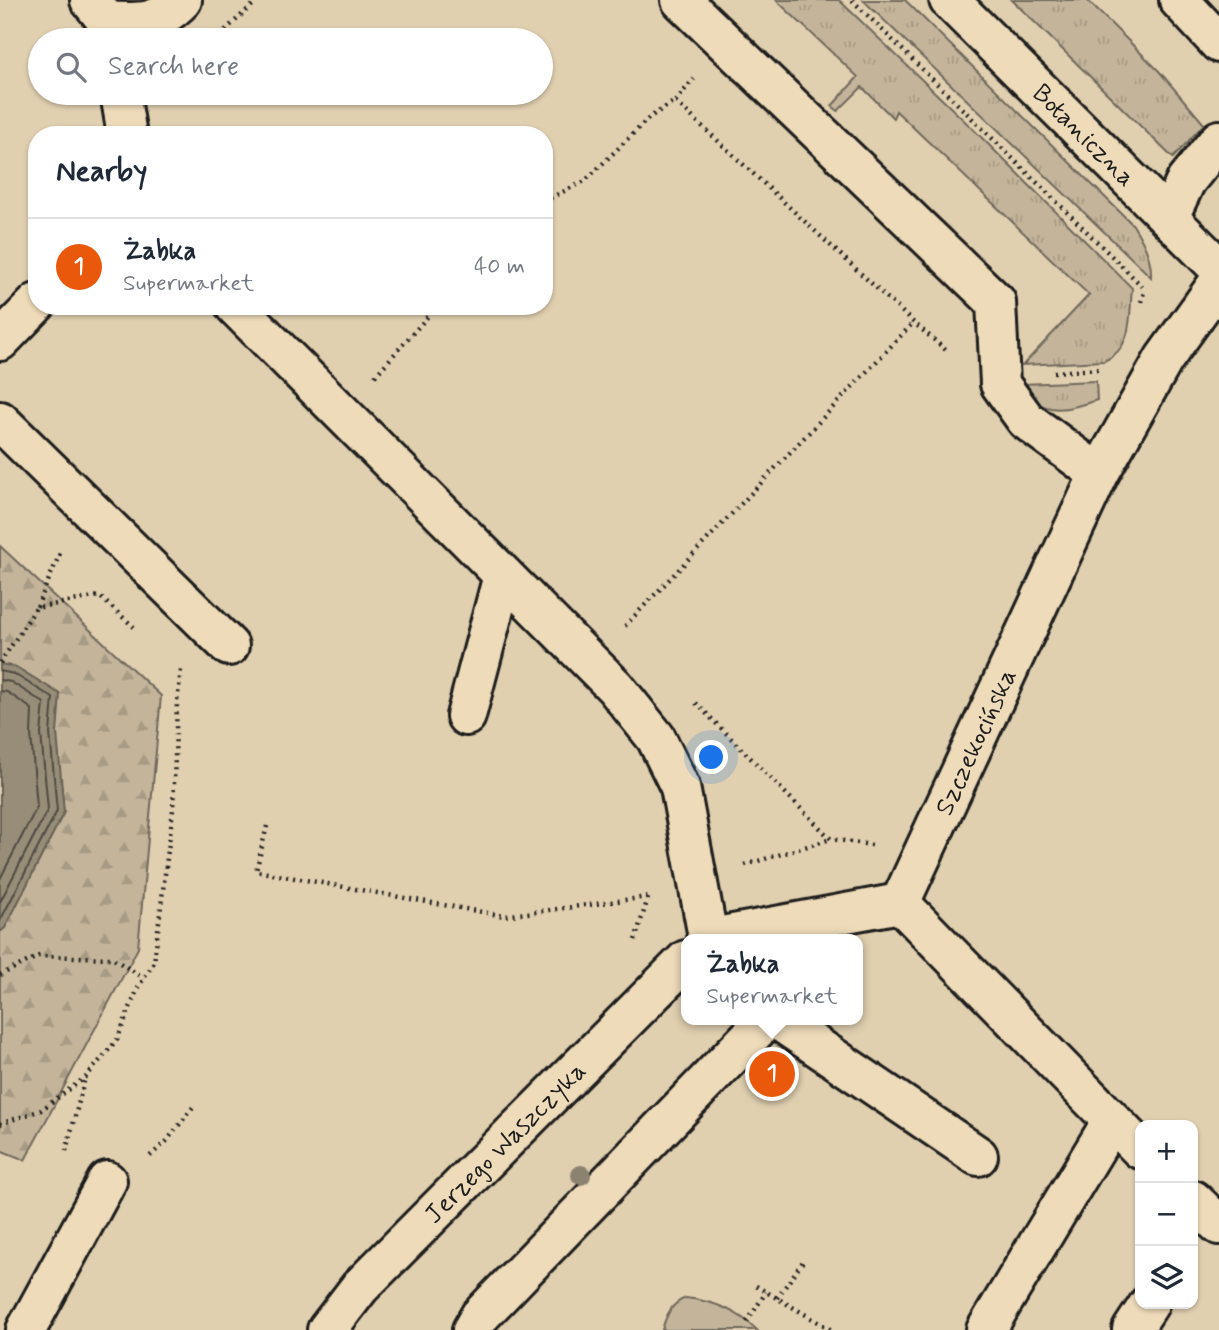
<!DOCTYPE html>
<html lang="en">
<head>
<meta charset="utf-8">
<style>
  :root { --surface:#fff; --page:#f2f2f3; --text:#1f2937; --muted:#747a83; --line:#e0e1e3; --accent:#ea580c }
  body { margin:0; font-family:Mynerve,sans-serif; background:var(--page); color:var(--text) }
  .controls { position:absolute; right:21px; bottom:21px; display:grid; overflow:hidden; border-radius:14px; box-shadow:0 2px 5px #0004 }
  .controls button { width:63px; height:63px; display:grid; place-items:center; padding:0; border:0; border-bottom:2px solid var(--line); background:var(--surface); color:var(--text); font:35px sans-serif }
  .you { position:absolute; left:712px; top:758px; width:24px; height:24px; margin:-18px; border:5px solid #fff; border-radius:50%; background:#1a73e8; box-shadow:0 0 0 10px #1a73e833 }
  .badge { display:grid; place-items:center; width:46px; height:46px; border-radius:50%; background:var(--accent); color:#fff; font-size:23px; font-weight:700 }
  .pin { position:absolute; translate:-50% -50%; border:4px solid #fff; box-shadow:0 2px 7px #0006 }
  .popup { position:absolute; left:681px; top:934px; width:182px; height:91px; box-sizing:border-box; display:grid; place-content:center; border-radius:14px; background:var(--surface); filter:drop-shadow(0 2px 5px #0005); font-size:23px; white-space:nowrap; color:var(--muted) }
  .popup b { font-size:26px; color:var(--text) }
  .popup::after { content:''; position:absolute; left:50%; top:100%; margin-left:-14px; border:14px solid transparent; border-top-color:var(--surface) }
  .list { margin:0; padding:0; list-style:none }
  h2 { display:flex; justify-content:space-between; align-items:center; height:91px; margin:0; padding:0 28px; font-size:30px }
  h2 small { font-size:23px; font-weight:400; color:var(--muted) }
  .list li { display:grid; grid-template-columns:46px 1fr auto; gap:21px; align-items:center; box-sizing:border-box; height:98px; padding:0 28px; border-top:2px solid var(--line) }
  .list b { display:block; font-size:26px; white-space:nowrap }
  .list p { margin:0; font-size:23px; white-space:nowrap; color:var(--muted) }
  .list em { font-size:23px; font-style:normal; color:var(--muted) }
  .icon { flex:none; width:38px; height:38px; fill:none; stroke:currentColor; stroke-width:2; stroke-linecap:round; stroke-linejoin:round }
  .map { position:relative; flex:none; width:1219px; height:1330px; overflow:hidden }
  .search { position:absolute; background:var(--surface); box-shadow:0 2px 5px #0004; left:28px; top:28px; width:525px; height:77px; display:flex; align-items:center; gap:18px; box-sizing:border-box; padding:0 24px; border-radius:38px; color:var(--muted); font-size:26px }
  .panel { position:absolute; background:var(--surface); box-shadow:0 2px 5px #0004; left:28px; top:126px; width:525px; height:189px; border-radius:28px }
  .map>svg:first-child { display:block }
  .grass { fill:url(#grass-tufts); stroke:#70685b; stroke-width:2 }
  .forest { fill:url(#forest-firs); stroke:#70685b; stroke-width:2 }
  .park { fill:#c4b59a; stroke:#70685b; stroke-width:2 }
  .water { fill:#988d79; stroke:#666054; stroke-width:2 }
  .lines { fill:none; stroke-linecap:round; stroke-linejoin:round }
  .shore { stroke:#4e4941; stroke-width:2 }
  .minor-casing { stroke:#1c1c1c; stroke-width:44 }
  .major-casing { stroke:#1c1c1c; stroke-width:44 }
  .path { stroke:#1c1c1c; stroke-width:4.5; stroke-dasharray:2 5; stroke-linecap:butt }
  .minor { stroke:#eedbb9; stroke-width:38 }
  .major { stroke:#eedbb9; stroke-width:38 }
  .tree { fill:#8c8270 }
  .labels { text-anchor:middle; stroke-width:5; stroke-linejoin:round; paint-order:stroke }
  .street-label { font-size:26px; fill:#1c1c1c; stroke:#eedbb9 }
</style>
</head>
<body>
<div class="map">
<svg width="1219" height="1330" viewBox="0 0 1219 1330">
  <defs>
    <pattern id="grass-tufts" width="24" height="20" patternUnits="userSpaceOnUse" patternTransform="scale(1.75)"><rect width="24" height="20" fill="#c4b59a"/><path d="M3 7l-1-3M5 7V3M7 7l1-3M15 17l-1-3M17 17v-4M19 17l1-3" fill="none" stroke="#a89b84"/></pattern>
    <pattern id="forest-firs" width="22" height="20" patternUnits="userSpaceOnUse" patternTransform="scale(1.75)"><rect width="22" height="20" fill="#c4b59a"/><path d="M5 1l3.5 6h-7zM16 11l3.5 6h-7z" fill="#a89b84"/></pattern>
  </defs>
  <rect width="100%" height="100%" fill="#e1d0b0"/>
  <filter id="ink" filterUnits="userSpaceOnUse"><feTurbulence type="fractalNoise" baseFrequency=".0143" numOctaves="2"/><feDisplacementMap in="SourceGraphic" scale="14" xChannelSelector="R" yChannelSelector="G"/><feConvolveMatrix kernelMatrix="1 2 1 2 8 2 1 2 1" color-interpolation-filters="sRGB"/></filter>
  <g filter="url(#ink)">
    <g class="grass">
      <path d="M776,0H839L975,131L1132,288C1129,316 1134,348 1104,361L1023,365L1089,295L896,111L893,118L862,87L838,111L832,106L858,77Z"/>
      <path d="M863,0H905L1133,225C1143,241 1152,258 1151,277Z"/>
      <path d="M1012,0H1087L1159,71L1204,124L1173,158Z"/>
      <path d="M1096,381L1097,400C1079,406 1053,415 1036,402C1031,398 1026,390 1022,384Z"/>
    </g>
    <path class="forest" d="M0,546L161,696L138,948L25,1160L0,1150Z"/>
    <path class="park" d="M686,1298C713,1301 737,1310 757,1330H662C666,1316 671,1303 686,1298Z"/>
    <path class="water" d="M0,664L16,667L60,694L57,733L64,812L5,928L0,932Z"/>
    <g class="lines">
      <g class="shore">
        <path d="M0,671L14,674L53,698L50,733L57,811L0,921"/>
        <path d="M0,680L11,682L44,703L41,734L48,809L0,902"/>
        <path d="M0,691L7,692L32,709L31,734L37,807L0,879"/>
      </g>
      <g class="minor-casing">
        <g id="minor">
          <path d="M90,0L107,21C139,23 158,25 182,0"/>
          <path d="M681,0L996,302L1000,384L1026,420L1099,474"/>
          <path d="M1179,0L1219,43"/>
          <path d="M120,93L127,135"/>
          <path d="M1169,217L1186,181L1219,140"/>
          <path d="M235,306L615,687L656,738L680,787L708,937"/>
          <path d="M0,341L37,303"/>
          <path d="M0,421L229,646"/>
          <path d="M466,716L503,575"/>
          <path id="s1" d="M900,903L1099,474L1164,359L1219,282"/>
          <path d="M900,903L1140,1149"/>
          <path d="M706,939L900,903"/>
          <path d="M778,1020L978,1156"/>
          <path d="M1193,1200L1219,1225"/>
          <path d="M26,1330L107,1181"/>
          <path id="s2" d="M327,1330L360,1287L686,960"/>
          <path d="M472,1330L480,1316L766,1020"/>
          <path d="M986,1330L1112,1121"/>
          <path d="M1132,1330L1149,1304"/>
        </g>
      </g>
      <g class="major-casing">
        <g id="major">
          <path id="s3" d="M949,0L1219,268"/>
        </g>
      </g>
      <g class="path">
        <path d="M852,0L1146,290"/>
        <path d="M220,35L258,0"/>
        <path d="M675,101L694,79"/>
        <path d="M544,201L585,181L650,117L675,101L913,322L947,351"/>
        <path d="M1141,302L1145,289"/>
        <path d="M1054,372L1101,369"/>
        <path d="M375,376L437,306"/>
        <path d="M37,607L61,551"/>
        <path d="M625,626L913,323"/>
        <path d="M0,663L36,608L99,596L134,627"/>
        <path d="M696,703L831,839L872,845"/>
        <path d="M267,826L256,871L504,916L648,897V893"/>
        <path d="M745,865L831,839"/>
        <path d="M635,940L648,898"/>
        <path d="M0,975L39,956L112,958L144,978"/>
        <path d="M0,1124L41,1110L86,1077L117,1040L138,988L154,962L173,810L177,703L181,670"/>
        <path d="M66,1151L85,1078"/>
        <path d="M150,1156L166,1142L193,1107"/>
        <path d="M756,1286L832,1330"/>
        <path d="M777,1298L804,1260"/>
        <path d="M747,1322L766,1292"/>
      </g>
      <use href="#minor" class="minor"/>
      <use href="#major" class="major"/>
    </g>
    <circle class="tree" cx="581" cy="1175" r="10"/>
  </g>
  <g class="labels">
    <g class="street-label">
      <text dy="9" stroke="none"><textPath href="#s3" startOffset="191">Botaniczna</textPath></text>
      <text dy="9" stroke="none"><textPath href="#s1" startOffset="178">Szczekocińska</textPath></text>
      <text dy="9" stroke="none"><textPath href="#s2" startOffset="259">Jerzego Waszczyka</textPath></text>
    </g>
  </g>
</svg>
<div class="controls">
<button>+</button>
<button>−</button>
<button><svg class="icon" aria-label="layers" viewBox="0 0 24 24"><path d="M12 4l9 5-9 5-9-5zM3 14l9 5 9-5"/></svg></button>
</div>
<div class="you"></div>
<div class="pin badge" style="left:772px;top:1074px">1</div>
<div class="popup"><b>Żabka</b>Supermarket</div>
<div class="search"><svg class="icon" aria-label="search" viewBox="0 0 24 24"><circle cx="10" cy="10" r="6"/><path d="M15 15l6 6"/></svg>Search here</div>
<section class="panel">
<h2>Nearby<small></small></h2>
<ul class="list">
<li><span class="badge">1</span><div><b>Żabka</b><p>Supermarket</p></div><em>40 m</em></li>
</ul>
</section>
</div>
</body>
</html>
